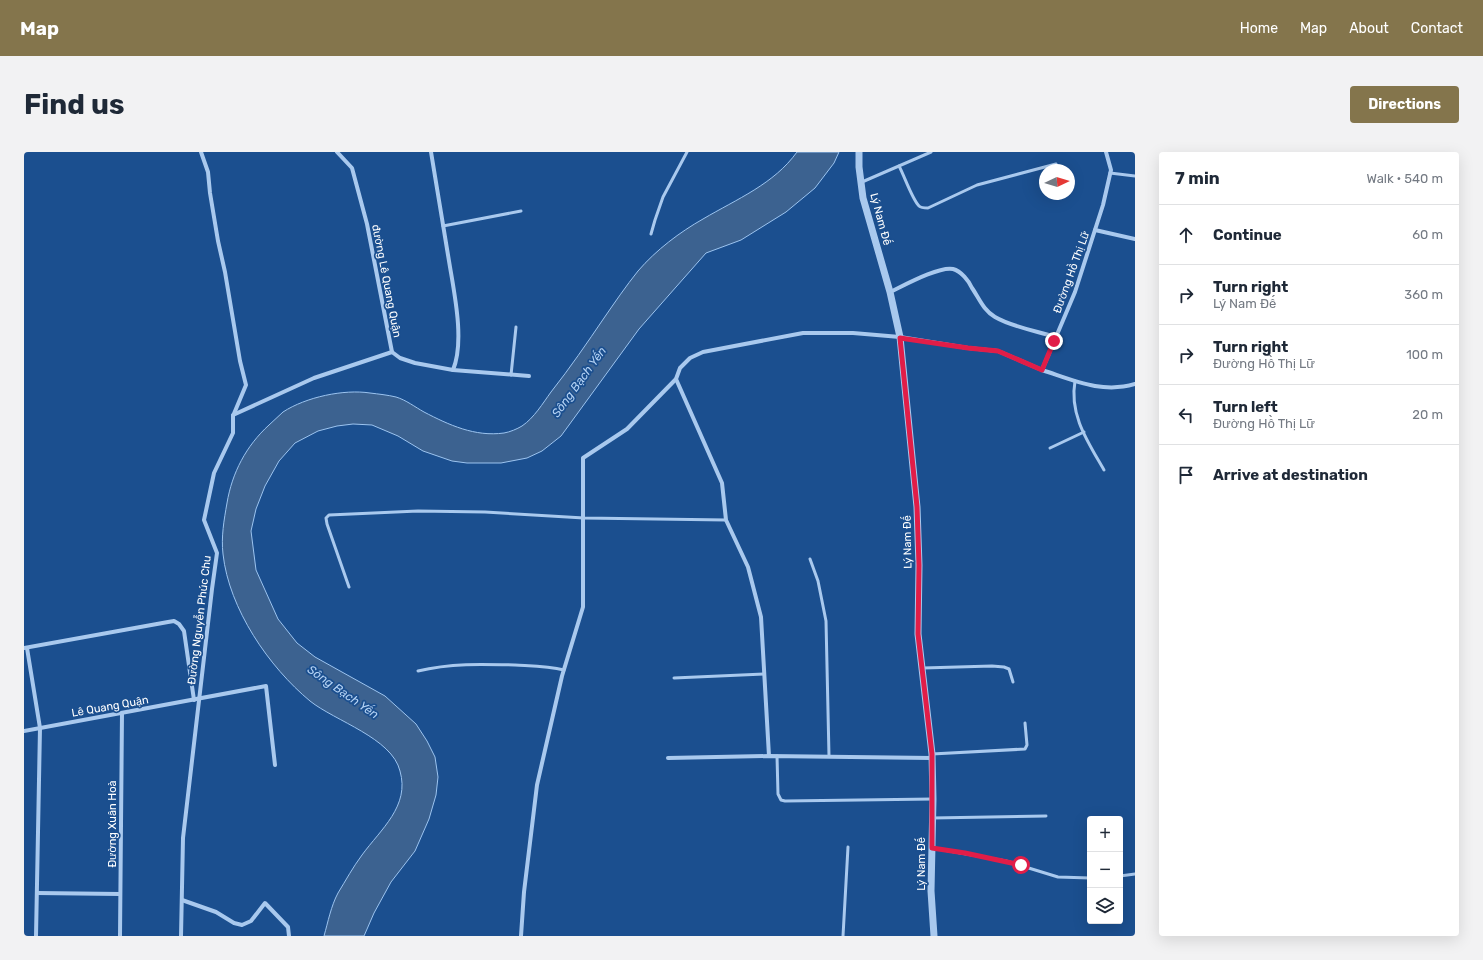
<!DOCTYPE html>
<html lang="en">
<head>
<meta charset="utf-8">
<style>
  :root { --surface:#fff; --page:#f2f2f3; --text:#1f2937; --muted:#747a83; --line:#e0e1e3; --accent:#84754c }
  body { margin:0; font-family:Rubik,sans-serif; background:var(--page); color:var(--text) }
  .controls { position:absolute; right:12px; bottom:12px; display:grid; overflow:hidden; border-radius:4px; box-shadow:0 4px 16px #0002 }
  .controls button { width:36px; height:36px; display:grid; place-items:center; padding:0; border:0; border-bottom:1px solid var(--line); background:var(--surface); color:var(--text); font:20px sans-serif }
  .compass { position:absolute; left:1015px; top:12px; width:36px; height:36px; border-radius:50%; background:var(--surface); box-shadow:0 4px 16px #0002; rotate:86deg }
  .stop { position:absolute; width:12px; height:12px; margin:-9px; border:3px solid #e11d48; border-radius:50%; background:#fff }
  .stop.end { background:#e11d48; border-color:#fff; box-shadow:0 1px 4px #0008 }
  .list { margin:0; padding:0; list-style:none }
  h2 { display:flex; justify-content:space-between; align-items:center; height:52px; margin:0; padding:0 16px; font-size:17px }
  h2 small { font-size:13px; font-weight:400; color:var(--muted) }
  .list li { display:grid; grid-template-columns:26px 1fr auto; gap:12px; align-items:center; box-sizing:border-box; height:60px; padding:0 16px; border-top:1px solid var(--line) }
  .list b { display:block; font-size:15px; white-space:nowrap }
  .list p { margin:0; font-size:13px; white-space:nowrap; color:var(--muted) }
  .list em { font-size:13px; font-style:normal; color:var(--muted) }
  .icon { flex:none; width:22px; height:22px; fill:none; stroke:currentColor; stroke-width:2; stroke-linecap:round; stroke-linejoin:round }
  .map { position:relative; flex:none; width:1111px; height:784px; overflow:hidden; border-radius:4px }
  header { display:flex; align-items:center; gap:24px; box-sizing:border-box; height:56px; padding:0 20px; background:var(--accent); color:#fff }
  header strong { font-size:19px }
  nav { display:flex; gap:22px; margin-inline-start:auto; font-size:14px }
  .intro { display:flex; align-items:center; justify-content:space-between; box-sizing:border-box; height:96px; padding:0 24px }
  h1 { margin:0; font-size:28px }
  .button { padding:10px 18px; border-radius:4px; background:var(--accent); color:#fff; font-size:14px; font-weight:700 }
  main { display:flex; gap:24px; padding:0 24px }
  aside { flex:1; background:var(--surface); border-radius:4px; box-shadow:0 4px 16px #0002 }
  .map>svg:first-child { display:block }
  .water { fill:#3c6290; stroke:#9cc4f0 }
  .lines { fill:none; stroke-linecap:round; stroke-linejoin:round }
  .service { stroke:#a9c9ee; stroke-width:3 }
  .minor { stroke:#a9c9ee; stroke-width:4 }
  .tertiary { stroke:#a9c9ee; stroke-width:7 }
  .route { stroke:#e11d48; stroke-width:5 }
  .labels { text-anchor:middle; stroke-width:3.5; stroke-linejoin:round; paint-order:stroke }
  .street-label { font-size:11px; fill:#fff; stroke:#1b4f8f }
  .water-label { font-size:12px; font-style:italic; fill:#b5d3f5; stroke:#1b4f8f }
</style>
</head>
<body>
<header>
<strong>Map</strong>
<nav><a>Home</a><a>Map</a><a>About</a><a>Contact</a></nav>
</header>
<div class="intro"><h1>Find us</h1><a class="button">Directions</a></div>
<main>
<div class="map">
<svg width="1111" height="784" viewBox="0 0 1111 784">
  <rect width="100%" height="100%" fill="#1b4f8f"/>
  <path class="water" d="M773,0H815L810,11L791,36L762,60L717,88L682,101L615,177L537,284L518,299L503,306L477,311H443L428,309L399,299L374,284L348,273L329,272L313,274L294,279L271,291L255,309L241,334L232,357L227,379L232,418L254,467L273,491L291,505L361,544L392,572L403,589L411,605L414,625L412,643L405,667L391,699L367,730L350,761L340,784H300C304,770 307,754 314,741C322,728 329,715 338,703C357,677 386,654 376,619C368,586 311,569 286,549C245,515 205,457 199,402C197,385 200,368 203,351C208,321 222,294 245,273C250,269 254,264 259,260C282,245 320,237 346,241C354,242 364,243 372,245C382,248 391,255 400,260C425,273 451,285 480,281C486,280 493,277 498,274C510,266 519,251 527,240C546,216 563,191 580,166C591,150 602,134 614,119C632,98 656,80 679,67C713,47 750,32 773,0Z"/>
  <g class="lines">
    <g class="service">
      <path d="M875,14C880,23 888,47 895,54C897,56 900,56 904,56L953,33L1032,12"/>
      <path d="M1086,21L1111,24"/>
      <path d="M838,30L907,0"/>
      <path d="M419,74L497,59"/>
      <path d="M627,82L631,68L639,45L663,0"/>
      <path d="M487,223L492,175"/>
      <path d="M1051,229C1045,263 1064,290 1080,318"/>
      <path d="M1026,296L1060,280"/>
      <path d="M786,407L794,429L802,469L805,604"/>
      <path d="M325,435L303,372L302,366L305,363L394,359L461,360L560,366L702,368"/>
      <path d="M899,516L968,514L980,515L985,517L989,530"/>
      <path d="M394,519C426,511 458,512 491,513C508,514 524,514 540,518"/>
      <path d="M650,526L740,522"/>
      <path d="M908,602L1001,597L1003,593L1001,571"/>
      <path d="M753,604L754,642L757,648L761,649L909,647"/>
      <path d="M908,666L1022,664"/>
      <path d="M908,696L982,709L1034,725L1066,726"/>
      <path d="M1096,724L1111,722"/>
      <path d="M819,784L824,695"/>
    </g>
    <g class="minor">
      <path d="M313,0L328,16L343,72L368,200L376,206L391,211L429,218L505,224"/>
      <path d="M407,0C413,36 419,73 425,109C430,140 441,189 429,218"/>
      <path d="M1071,78L1111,87"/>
      <path d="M866,140C879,134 915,114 929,117C937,119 945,129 948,136C955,146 959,158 971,165C988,175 1012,179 1032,185"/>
      <path d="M1018,218C1049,228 1078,242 1111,232"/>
      <path d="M652,227L698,331L702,368L724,415L737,465L745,604"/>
      <path d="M209,263L290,226L368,200"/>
      <path d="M0,496L144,470L150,469L155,472L160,479L170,548"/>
      <path d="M3,496L16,576L12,784"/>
      <path d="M0,579L242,534L251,613"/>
      <path d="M644,606L745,604L908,606"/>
      <path d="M13,741L96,742"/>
      <path d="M158,748L192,760L210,771L218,773L227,769L241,751L264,775L265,784"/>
      <path d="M96,784L98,561"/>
      <path d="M157,784L159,686L188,437L193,401L180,368L190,321L209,281V264L222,233L216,209L201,120L194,89L186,41L184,20L177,0"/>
      <path d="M497,784L500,740L513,633L538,524L559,455V306L603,277L652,227L656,216L666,206L679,200L779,181H829L876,185L944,196L974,199L1018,218L1051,140L1079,53L1087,18L1082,0"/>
    </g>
    <path class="tertiary" d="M835,0V15L839,46L866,140L876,185L893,355L895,413L894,482L908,602L909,647L907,739L910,784"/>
  </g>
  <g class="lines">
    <path class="route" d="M997,713L941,701L908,696V602L894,482L895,413L893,355L876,186L944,196L974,199L1018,218L1030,189"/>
  </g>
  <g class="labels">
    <g class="street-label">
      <text transform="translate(857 67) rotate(75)" y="4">Lý Nam Đế</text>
      <text transform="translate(1047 120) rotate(-70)" y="4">Đường Hồ Thị Lữ</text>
      <text transform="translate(363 129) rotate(79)" y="4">đường Lê Quang Quận</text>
      <text transform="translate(883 390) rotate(-91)" y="4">Lý Nam Đế</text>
      <text transform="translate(175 468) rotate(-83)" y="4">Đường Nguyễn Phúc Chu</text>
      <text transform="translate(86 554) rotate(-10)" y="4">Lê Quang Quận</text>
      <text transform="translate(88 672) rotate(-90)" y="4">Đường Xuân Hoà</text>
      <text transform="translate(897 712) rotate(-90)" y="4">Lý Nam Đế</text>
    </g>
    <g class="water-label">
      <text transform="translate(555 230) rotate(-54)" y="4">Sông Bạch Yến</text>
      <text transform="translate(319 540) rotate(35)" y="4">Sông Bạch Yến</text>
    </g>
  </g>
</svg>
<div class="controls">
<button>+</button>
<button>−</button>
<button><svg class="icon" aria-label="layers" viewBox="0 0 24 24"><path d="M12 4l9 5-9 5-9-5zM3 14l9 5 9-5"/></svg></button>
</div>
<svg class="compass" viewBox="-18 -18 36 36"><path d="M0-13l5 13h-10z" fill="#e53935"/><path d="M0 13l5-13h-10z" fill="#747a83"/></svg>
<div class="stop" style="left:997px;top:713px"></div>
<div class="stop end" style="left:1030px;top:189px"></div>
</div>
<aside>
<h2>7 min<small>Walk · 540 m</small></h2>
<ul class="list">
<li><svg class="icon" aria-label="ahead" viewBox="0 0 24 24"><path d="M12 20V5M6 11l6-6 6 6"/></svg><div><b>Continue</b></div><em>60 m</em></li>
<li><svg class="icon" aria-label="right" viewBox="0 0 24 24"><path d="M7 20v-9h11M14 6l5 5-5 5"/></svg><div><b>Turn right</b><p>Lý Nam Đế</p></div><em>360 m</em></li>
<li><svg class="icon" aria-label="right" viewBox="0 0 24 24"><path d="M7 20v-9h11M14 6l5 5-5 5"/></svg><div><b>Turn right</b><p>Đường Hồ Thị Lữ</p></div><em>100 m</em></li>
<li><svg class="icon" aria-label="left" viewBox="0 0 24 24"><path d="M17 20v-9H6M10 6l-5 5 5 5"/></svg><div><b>Turn left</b><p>Đường Hồ Thị Lữ</p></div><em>20 m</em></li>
<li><svg class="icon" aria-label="arrive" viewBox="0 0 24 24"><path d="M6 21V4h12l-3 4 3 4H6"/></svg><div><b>Arrive at destination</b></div></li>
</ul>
</aside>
</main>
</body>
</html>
